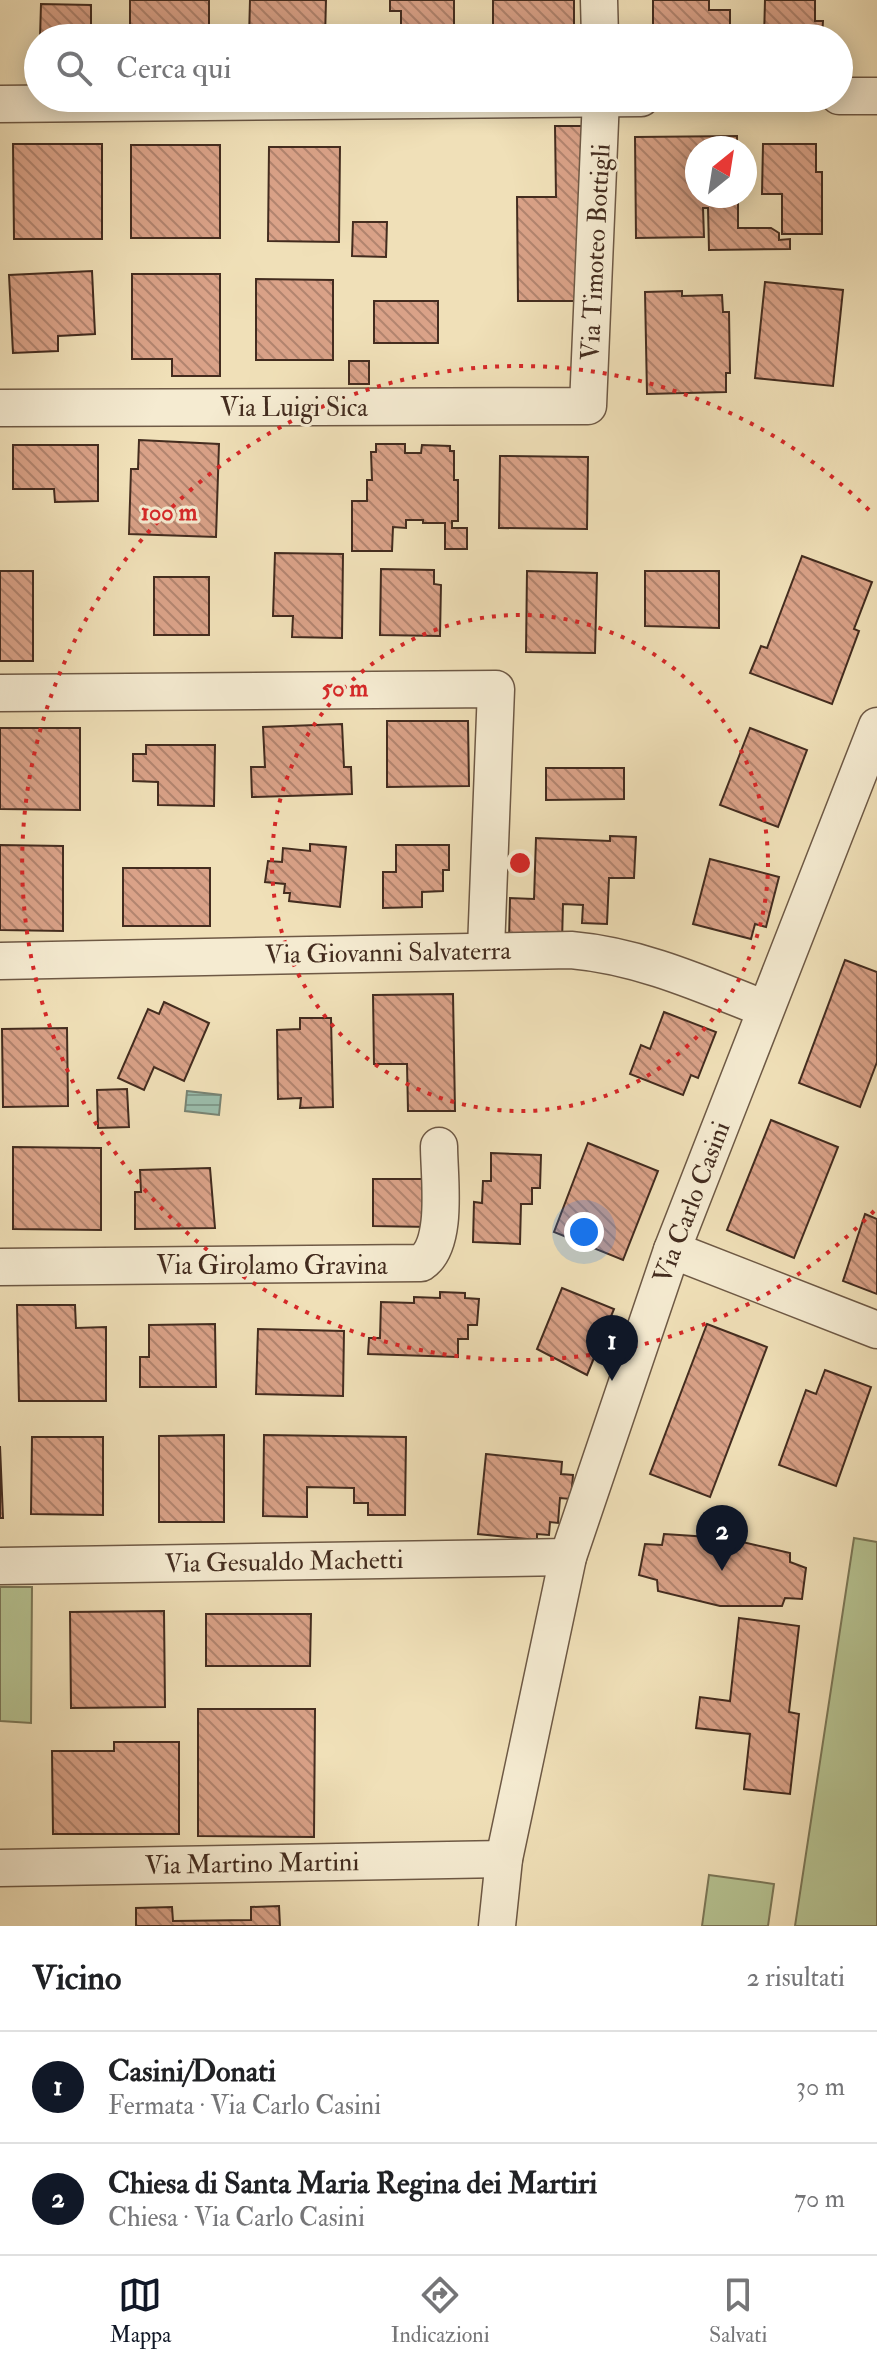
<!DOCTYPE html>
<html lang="it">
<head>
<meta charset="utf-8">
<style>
  :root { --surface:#fff; --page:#f2f2f2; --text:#202124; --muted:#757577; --line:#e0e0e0; --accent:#111827 }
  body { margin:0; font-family:"IM FELL Double Pica",serif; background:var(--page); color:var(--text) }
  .compass { position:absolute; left:685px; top:136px; width:72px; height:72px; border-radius:50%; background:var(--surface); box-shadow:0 4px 20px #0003; rotate:30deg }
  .you { position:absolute; left:584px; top:1232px; width:28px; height:28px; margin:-20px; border:6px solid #fff; border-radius:50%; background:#1a73e8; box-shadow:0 0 0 12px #1a73e833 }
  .badge { display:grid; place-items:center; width:52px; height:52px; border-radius:50%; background:var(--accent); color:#fff; font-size:26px; font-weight:700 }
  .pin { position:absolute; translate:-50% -66px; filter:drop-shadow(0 2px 4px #0008) }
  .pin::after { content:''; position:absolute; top:42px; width:28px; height:24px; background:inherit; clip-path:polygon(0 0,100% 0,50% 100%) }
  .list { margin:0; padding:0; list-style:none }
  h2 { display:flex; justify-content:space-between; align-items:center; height:104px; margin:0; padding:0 32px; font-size:34px }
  h2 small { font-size:26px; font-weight:400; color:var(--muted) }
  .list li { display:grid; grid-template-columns:52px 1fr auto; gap:24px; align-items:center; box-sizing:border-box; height:112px; padding:0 32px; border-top:2px solid var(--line) }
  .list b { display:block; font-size:30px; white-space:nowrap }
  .list p { margin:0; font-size:26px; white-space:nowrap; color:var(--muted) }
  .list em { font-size:26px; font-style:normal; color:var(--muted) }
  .icon { flex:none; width:44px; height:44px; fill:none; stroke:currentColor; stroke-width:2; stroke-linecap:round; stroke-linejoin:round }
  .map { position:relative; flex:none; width:877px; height:1926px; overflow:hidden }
  .search { position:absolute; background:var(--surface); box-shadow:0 4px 20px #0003; left:24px; right:24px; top:24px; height:88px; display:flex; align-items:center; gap:20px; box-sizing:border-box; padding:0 28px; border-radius:44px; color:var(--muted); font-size:30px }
  .sheet { height:328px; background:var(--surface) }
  nav { display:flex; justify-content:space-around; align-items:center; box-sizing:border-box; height:112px; border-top:2px solid var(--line); background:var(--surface); font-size:22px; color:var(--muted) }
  nav a { display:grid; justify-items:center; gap:4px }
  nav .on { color:var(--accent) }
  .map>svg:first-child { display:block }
  .grass { fill:#b6c392; stroke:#7c7858; stroke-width:2 }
  .water { fill:url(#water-rules); stroke:#788373; stroke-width:2 }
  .building { fill:url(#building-back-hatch); stroke:#432c1f; stroke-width:2 }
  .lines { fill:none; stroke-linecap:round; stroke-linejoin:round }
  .minor-casing { stroke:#6e5945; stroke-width:39 }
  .minor { stroke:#f5ebd1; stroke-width:36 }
  .ring { fill:none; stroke:#d62828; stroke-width:4; stroke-dasharray:4 8 }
  .labels { text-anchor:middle; stroke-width:6; stroke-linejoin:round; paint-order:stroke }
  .street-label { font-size:26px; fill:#432c1f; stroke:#f5ebd1 }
  .centre { fill:#d62828; stroke:#f5ebd1; stroke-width:4 }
  .ring-label { font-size:24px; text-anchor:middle; font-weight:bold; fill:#d62828; stroke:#f5ebd1; stroke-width:6; stroke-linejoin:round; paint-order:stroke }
</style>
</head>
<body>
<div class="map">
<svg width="877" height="1926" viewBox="0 0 877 1926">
  <defs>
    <pattern id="water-rules" width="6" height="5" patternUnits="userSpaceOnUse" patternTransform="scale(2)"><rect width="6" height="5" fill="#9bbdab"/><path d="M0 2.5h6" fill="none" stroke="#809a8b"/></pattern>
    <pattern id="building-back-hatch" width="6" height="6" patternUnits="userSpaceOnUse" patternTransform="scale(2)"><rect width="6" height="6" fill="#daa288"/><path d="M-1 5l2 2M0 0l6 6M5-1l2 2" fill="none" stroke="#b2846f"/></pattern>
  </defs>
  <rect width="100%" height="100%" fill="#f0e0b8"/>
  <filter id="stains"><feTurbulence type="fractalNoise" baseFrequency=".0025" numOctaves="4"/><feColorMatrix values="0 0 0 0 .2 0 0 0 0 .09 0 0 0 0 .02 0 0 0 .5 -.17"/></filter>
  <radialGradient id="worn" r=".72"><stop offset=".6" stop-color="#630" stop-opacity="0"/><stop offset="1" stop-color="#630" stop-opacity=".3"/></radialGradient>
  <g class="grass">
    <path d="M854,1538L877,1542V1926H795Z"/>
    <path d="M0,1587H32L31,1723L0,1721Z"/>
    <path d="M709,1875L774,1884L768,1926H702Z"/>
  </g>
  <path class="water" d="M187,1091L221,1095L219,1115L185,1111Z"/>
  <g class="building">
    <rect x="130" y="0" width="79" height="38"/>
    <path d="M250,0H326L325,38H249Z"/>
    <path d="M390,0H454V38H393L401,37V11H390Z"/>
    <rect x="493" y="0" width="81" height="38"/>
    <path d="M653,0H709V10H730V38H653Z"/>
    <path d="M765,0H815V21H823L822,38H764Z"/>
    <path d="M41,4L91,5V38H40Z"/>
    <path d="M555,126H585L586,301H518L517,197H556Z"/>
    <path d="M737,136V148H697V196H738V228H771L779,233V240L790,239V249L709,250L708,208H703L704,237L636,238L635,137Z"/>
    <path d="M13,144H102V239H14Z"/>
    <path d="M763,144H816V172H822V234H782V194H762Z"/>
    <rect x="131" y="145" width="89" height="93"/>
    <path d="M269,147H340L339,242L268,241Z"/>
    <path d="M353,222H387L386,257L352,256Z"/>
    <path d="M92,271L95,334L58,336V351L13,353L9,275Z"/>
    <path d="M132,274H220V376H172V359H132Z"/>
    <path d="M256,279L333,280V360H256Z"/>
    <path d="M765,282L843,290L833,386L755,378Z"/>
    <path d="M682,291V296L722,295L723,312H729L730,373H726V392L647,394L645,292Z"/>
    <rect x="374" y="301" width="64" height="42"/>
    <rect x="349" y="361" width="20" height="23"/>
    <path d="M139,440L219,444L216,537L129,534L131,469H138Z"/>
    <path d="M376,444H405V453H421L422,445L450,446V451H454V480H458V521H452V528H467V549H445V523H423V520H406V528L393,527L392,551H352V501H367V480H372L371,452H376Z"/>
    <path d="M13,445H98V501L55,502L54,489H13Z"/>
    <path d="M500,456L588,457L587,529L499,528Z"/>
    <path d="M275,553L343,554L342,638L292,637L293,616H273Z"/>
    <path d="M802,556L872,582L854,629L859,631L832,704L750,673L761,646L767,648Z"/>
    <path d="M381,569L434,570V584L441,585L440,636L380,635Z"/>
    <rect x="0" y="571" width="33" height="90"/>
    <path d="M527,571L597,573L595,653L526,652Z"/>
    <path d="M645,571H719V628L645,626Z"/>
    <rect x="154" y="577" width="55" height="58"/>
    <path d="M387,721H468L469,786L387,787Z"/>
    <path d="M342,724L344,767H351L352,794L252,797L251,767H265L263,727Z"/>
    <path d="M0,728H80V810L0,809Z"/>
    <path d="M750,728L807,750L778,827L720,805Z"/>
    <path d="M146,745H215L214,806L158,805V782L133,781V754H146Z"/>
    <path d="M546,768H624V799L546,800Z"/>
    <path d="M610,836L636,837L634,878H609L607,924L582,923L583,905L563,904L562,942L509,940L510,898L534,899L536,838L610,841Z"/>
    <path d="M310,844L346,847L340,907L289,901L290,893H284L285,884L265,882L268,861L282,862L283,848L310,851Z"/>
    <path d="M0,845L63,846V931L0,930Z"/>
    <path d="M396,845H449V870H443V891L422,892V907L383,908V872H396Z"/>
    <path d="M710,859L779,877L766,927L755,924L751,939L693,924Z"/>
    <rect x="123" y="868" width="87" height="58"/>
    <path d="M845,960L877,972V1062L860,1107L799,1083Z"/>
    <path d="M453,994L455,1111H408L407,1064H374L373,995Z"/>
    <path d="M164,1002L209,1023L184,1081L154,1067L144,1090L118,1078L148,1009L159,1014Z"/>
    <path d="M664,1012L716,1032L698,1078L691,1075L683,1095L630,1074L641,1045L650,1049Z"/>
    <path d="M300,1018H331L333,1107L300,1108L301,1098L278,1099L277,1030L300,1029Z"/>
    <path d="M67,1028L68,1106L3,1107L2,1029Z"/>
    <path d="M127,1089L129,1127L98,1128L97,1090Z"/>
    <path d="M771,1120L838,1147L794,1258L727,1230Z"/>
    <path d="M588,1143L658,1171L623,1260L554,1232Z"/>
    <path d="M13,1147L101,1148V1230L13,1229Z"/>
    <path d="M491,1153L541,1155L540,1188H532V1204H521L520,1244L473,1242L474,1202L482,1203L483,1181H491Z"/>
    <path d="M210,1168L215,1228L135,1229V1192H141L140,1170Z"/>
    <path d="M373,1179H431V1227L373,1226Z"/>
    <path d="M865,1214L877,1219V1294L843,1281Z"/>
    <path d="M562,1288L614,1309L587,1375L537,1349Z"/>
    <path d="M440,1292L465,1293V1298L479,1299L477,1325H468V1339H458V1357L368,1354L369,1338H380L381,1302L414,1303V1297L440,1298Z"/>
    <path d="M17,1305H75L76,1328L106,1327V1401H19Z"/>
    <path d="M215,1324L216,1387H140V1357H149V1325Z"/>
    <path d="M707,1324L767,1347L710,1497L650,1474Z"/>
    <path d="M258,1329L344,1331L343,1396L256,1394Z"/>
    <path d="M825,1370L871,1387L836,1486L779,1465L806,1390L816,1394Z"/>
    <path d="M224,1435V1522H159V1436Z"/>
    <path d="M264,1435L406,1437L405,1515H368V1503H354V1488L307,1487V1517L263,1516Z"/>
    <path d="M32,1437H103V1515L31,1514Z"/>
    <path d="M0,1446L3,1518H0Z"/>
    <path d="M486,1454L562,1462L561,1474L573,1475L571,1499L560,1498L558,1523L550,1522L549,1535L537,1534V1540L478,1534Z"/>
    <path d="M664,1534L725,1538L790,1553V1562L806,1568L802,1599L785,1598L782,1606H720L658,1591L657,1580L639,1575L645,1544L662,1545Z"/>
    <path d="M164,1611L165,1707L71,1708L70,1612Z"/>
    <path d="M206,1614H311L310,1666H206Z"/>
    <path d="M739,1618L799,1626L789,1712L799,1714L790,1794L744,1789L750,1734L696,1728L700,1697L730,1701Z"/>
    <path d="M198,1709H315L314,1837L198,1836Z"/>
    <path d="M114,1742H179V1834H53L52,1751H114Z"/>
    <path d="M279,1906L280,1926H136V1908L172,1907L173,1921L251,1920V1907Z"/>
  </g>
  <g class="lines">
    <g class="minor-casing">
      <g id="minor">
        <path d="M599,0L600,38"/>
        <path d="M839,96H877"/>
        <path d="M0,104L641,98"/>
        <path d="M0,408L588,406L601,98"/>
        <path d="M0,693L496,689L486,949"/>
        <path d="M0,961L571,950C640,956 702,984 765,1009"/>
        <path d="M672,1250L877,1330"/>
        <path d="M0,1267L421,1263C449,1245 439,1177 439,1146"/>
        <path d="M0,1566L568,1557"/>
        <path d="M0,1868L504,1859"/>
        <path d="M497,1926L504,1859L568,1557L672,1250L877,726"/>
      </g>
    </g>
    <use href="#minor" class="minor"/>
  </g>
  <g class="ring">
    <circle cx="520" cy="863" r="248"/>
    <path d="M874 1211A497 497 0 1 1 874 515"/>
  </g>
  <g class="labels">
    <g class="street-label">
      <text transform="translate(595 252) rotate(-87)" y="9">Via Timoteo Bottigli</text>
      <text x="294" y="416">Via Luigi Sica</text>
      <text transform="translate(388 952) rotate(-1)" y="9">Via Giovanni Salvaterra</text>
      <text transform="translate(691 1202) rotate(-69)" y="9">Via Carlo Casini</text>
      <text x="272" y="1274">Via Girolamo Gravina</text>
      <text transform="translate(284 1561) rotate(-1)" y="9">Via Gesualdo Machetti</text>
      <text transform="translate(252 1863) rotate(-1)" y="9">Via Martino Martini</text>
    </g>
  </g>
  <circle cx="520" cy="863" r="12" class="centre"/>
  <g class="ring-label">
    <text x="169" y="520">100 m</text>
    <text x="345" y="696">50 m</text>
  </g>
  <rect width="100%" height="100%" filter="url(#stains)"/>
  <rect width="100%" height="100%" fill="url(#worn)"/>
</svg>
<svg class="compass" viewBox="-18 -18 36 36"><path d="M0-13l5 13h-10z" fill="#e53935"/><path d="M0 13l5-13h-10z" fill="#757577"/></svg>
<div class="you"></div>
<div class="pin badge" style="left:612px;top:1381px">1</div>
<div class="pin badge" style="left:722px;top:1571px">2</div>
<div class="search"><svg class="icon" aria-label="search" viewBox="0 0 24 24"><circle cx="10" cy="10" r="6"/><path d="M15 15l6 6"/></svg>Cerca qui</div>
</div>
<section class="sheet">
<h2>Vicino<small>2 risultati</small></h2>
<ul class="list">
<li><span class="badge">1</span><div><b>Casini/Donati</b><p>Fermata · Via Carlo Casini</p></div><em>30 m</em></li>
<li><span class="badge">2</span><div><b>Chiesa di Santa Maria Regina dei Martiri</b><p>Chiesa · Via Carlo Casini</p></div><em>70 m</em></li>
</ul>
</section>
<nav>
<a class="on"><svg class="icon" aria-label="map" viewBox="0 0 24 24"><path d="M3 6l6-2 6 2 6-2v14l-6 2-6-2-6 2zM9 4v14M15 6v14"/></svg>Mappa</a>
<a><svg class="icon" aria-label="directions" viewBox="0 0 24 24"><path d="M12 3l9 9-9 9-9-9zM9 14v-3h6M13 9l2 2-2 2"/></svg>Indicazioni</a>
<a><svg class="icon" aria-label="saved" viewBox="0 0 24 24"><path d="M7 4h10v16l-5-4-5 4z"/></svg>Salvati</a>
</nav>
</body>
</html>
